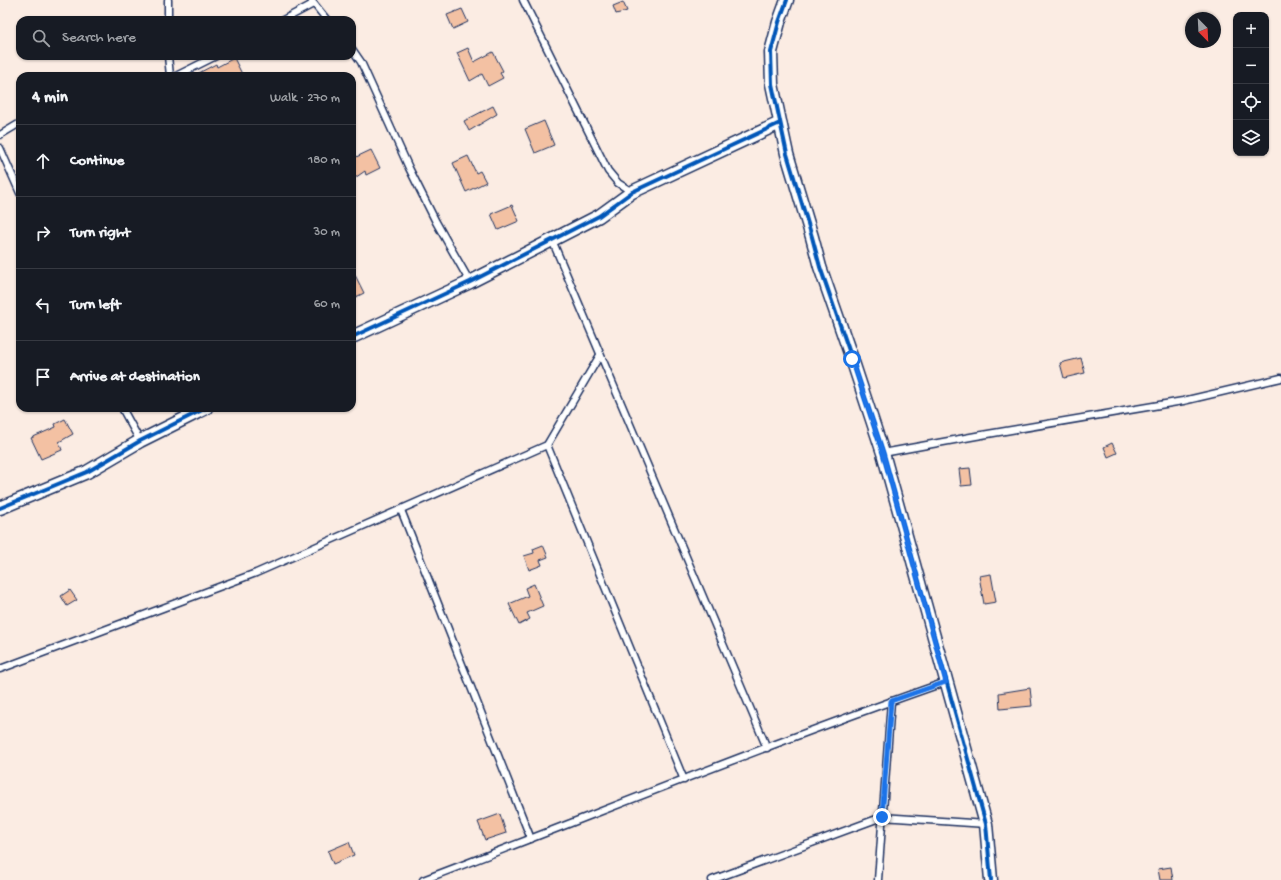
<!DOCTYPE html>
<html lang="en">
<head>
<meta charset="utf-8">
<style>
  :root { --surface:#171b24; --page:#242831; --text:#f1f3f6; --muted:#9ea1a6; --line:#363941 }
  body { margin:0; font-family:"Gochi Hand",sans-serif; background:var(--page); color:var(--text) }
  .controls { position:absolute; right:12px; top:12px; display:grid; overflow:hidden; border-radius:8px; box-shadow:0 1px 3px #0004 }
  .controls button { width:36px; height:36px; display:grid; place-items:center; padding:0; border:0; border-bottom:1px solid var(--line); background:var(--surface); color:var(--text); font:20px sans-serif }
  .compass { position:absolute; left:1185px; top:12px; width:36px; height:36px; border-radius:50%; background:var(--surface); box-shadow:0 1px 3px #0004; rotate:156deg }
  .stop { position:absolute; width:12px; height:12px; margin:-9px; border:3px solid #1a73e8; border-radius:50%; background:#fff }
  .stop.end { background:#1a73e8; border-color:#fff; box-shadow:0 1px 4px #0008 }
  .list { margin:0; padding:0; list-style:none }
  h2 { display:flex; justify-content:space-between; align-items:center; height:52px; margin:0; padding:0 16px; font-size:17px }
  h2 small { font-size:13px; font-weight:400; color:var(--muted) }
  .list li { display:grid; grid-template-columns:26px 1fr auto; gap:12px; align-items:center; box-sizing:border-box; height:72px; padding:0 16px; border-top:1px solid var(--line) }
  .list b { display:block; font-size:15px; white-space:nowrap }
  .list em { font-size:13px; font-style:normal; color:var(--muted) }
  .icon { flex:none; width:22px; height:22px; fill:none; stroke:currentColor; stroke-width:2; stroke-linecap:round; stroke-linejoin:round }
  .map { position:relative; flex:none; width:1281px; height:880px; overflow:hidden }
  .search { position:absolute; background:var(--surface); box-shadow:0 1px 3px #0004; left:16px; top:16px; width:340px; height:44px; display:flex; align-items:center; gap:10px; box-sizing:border-box; padding:0 14px; border-radius:12px; color:var(--muted); font-size:15px }
  .panel { position:absolute; background:var(--surface); box-shadow:0 1px 3px #0004; left:16px; top:72px; width:340px; height:340px; border-radius:12px }
  .map>svg:first-child { display:block }
  .building { fill:#f3c1a3; stroke:#1b2f5e }
  .lines { fill:none; stroke-linecap:round; stroke-linejoin:round }
  .lane-casing { stroke:#1b2f5e; stroke-width:9 }
  .street-casing { stroke:#1b2f5e; stroke-width:15 }
  .lane { stroke:#fff; stroke-width:6 }
  .street { stroke:#fff; stroke-width:12 }
  .cycleway-casing { stroke:#fff; stroke-width:6 }
  .cycleway { stroke:#0057b8; stroke-width:4 }
  .route { stroke:#1a73e8; stroke-width:5 }
</style>
</head>
<body>
<div class="map">
<svg width="1281" height="880" viewBox="0 0 1281 880">
  <rect width="100%" height="100%" fill="#fbece3"/>
  <filter id="ink" filterUnits="userSpaceOnUse"><feTurbulence type="fractalNoise" baseFrequency=".025" numOctaves="2"/><feDisplacementMap in="SourceGraphic" scale="8" xChannelSelector="R" yChannelSelector="G"/><feConvolveMatrix kernelMatrix="1 2 1 2 8 2 1 2 1" color-interpolation-filters="sRGB"/></filter>
  <g filter="url(#ink)">
    <g class="building">
      <path d="M623,2L627,11L616,14L613,6Z"/>
      <path d="M462,9L468,22L453,29L447,15Z"/>
      <path d="M468,48L474,62L493,52L503,71L500,73L503,78L488,86L482,74L470,81L457,53Z"/>
      <path d="M234,58L243,76H193L216,64L217,67Z"/>
      <path d="M493,106L497,114L469,131L464,121Z"/>
      <path d="M544,121L554,145L535,153L525,129Z"/>
      <path d="M371,150L380,168L366,175L365,171L352,180V159Z"/>
      <path d="M468,156L476,173L480,171L486,182L466,192L453,163Z"/>
      <path d="M512,205L519,221L498,230L491,214Z"/>
      <path d="M352,269L364,293L356,297L352,290Z"/>
      <path d="M1081,358L1085,373L1064,378L1060,363Z"/>
      <path d="M65,419L73,434L59,442L62,450L41,459L31,438L56,427L55,424Z"/>
      <path d="M1112,443L1117,453L1108,457L1104,447Z"/>
      <path d="M970,468L972,485L961,486L959,469Z"/>
      <path d="M543,545L548,557L540,560L542,565L529,570L524,556L534,553L533,549Z"/>
      <path d="M991,574L996,602L984,604L979,576Z"/>
      <path d="M534,584L543,606L527,613L530,619L519,625L509,604L528,596L525,588Z"/>
      <path d="M70,590L77,600L67,606L61,596Z"/>
      <path d="M1030,688L1032,706L1000,709L999,693Z"/>
      <path d="M500,814L506,833L485,840L478,822Z"/>
      <path d="M349,842L354,855L333,864L328,851Z"/>
      <path d="M1171,867L1173,880H1160L1158,869Z"/>
    </g>
    <g class="lines">
      <g class="lane-casing">
        <g id="lane">
          <path d="M168,0V20"/>
          <path d="M311,0L327,20"/>
          <path d="M523,0L608,171L618,183L632,192"/>
          <path d="M283,20L313,4"/>
          <path d="M352,49L361,62L409,168L436,222L470,282"/>
          <path d="M168,56L170,76"/>
          <path d="M176,76L216,56"/>
          <path d="M0,135L20,123"/>
          <path d="M0,148L20,193"/>
          <path d="M552,240L767,748"/>
          <path d="M122,408L140,441"/>
          <path d="M547,445L684,780"/>
          <path d="M883,453L976,436L1183,401L1281,378"/>
          <path d="M401,510L531,839"/>
          <path d="M0,669L256,573L547,445L600,355"/>
          <path d="M423,880C597,814 770,743 946,682"/>
          <path d="M712,880L882,817L986,824"/>
          <path d="M878,880L891,701"/>
        </g>
      </g>
      <g class="street-casing">
        <g id="street">
          <path d="M787,0L779,22L771,52L772,84L787,154L812,237L820,267L852,359L883,453L986,824L991,880"/>
          <path d="M352,337L470,282L599,216L632,192L780,123"/>
          <path d="M0,508L87,472L140,441L206,408"/>
        </g>
      </g>
      <use href="#lane" class="lane"/>
      <use href="#street" class="street"/>
      <g class="cycleway-casing">
        <g id="cycleway">
          <path d="M787,0L779,22L771,52L772,84L787,154L812,237L820,267L852,359L883,453L986,824L991,880"/>
          <path d="M352,337L470,282L599,216L632,192L780,123"/>
          <path d="M0,508L87,472L140,441L206,408"/>
        </g>
      </g>
      <use href="#cycleway" class="cycleway"/>
    </g>
  </g>
  <g class="lines" filter="url(#ink)">
    <path class="route" d="M852,359L883,453L946,682L891,701L882,817"/>
  </g>
</svg>
<div class="controls">
<button>+</button>
<button>−</button>
<button><svg class="icon" aria-label="locate" viewBox="0 0 24 24"><circle cx="12" cy="12" r="6"/><path d="M12 2v4M12 18v4M2 12h4M18 12h4"/></svg></button>
<button><svg class="icon" aria-label="layers" viewBox="0 0 24 24"><path d="M12 4l9 5-9 5-9-5zM3 14l9 5 9-5"/></svg></button>
</div>
<svg class="compass" viewBox="-18 -18 36 36"><path d="M0-13l5 13h-10z" fill="#e53935"/><path d="M0 13l5-13h-10z" fill="#9ea1a6"/></svg>
<div class="stop" style="left:852px;top:359px"></div>
<div class="stop end" style="left:882px;top:817px"></div>
<div class="search"><svg class="icon" aria-label="search" viewBox="0 0 24 24"><circle cx="10" cy="10" r="6"/><path d="M15 15l6 6"/></svg>Search here</div>
<section class="panel">
<h2>4 min<small>Walk · 270 m</small></h2>
<ul class="list">
<li><svg class="icon" aria-label="ahead" viewBox="0 0 24 24"><path d="M12 20V5M6 11l6-6 6 6"/></svg><div><b>Continue</b></div><em>180 m</em></li>
<li><svg class="icon" aria-label="right" viewBox="0 0 24 24"><path d="M7 20v-9h11M14 6l5 5-5 5"/></svg><div><b>Turn right</b></div><em>30 m</em></li>
<li><svg class="icon" aria-label="left" viewBox="0 0 24 24"><path d="M17 20v-9H6M10 6l-5 5 5 5"/></svg><div><b>Turn left</b></div><em>60 m</em></li>
<li><svg class="icon" aria-label="arrive" viewBox="0 0 24 24"><path d="M6 21V4h12l-3 4 3 4H6"/></svg><div><b>Arrive at destination</b></div></li>
</ul>
</section>
</div>
</body>
</html>
